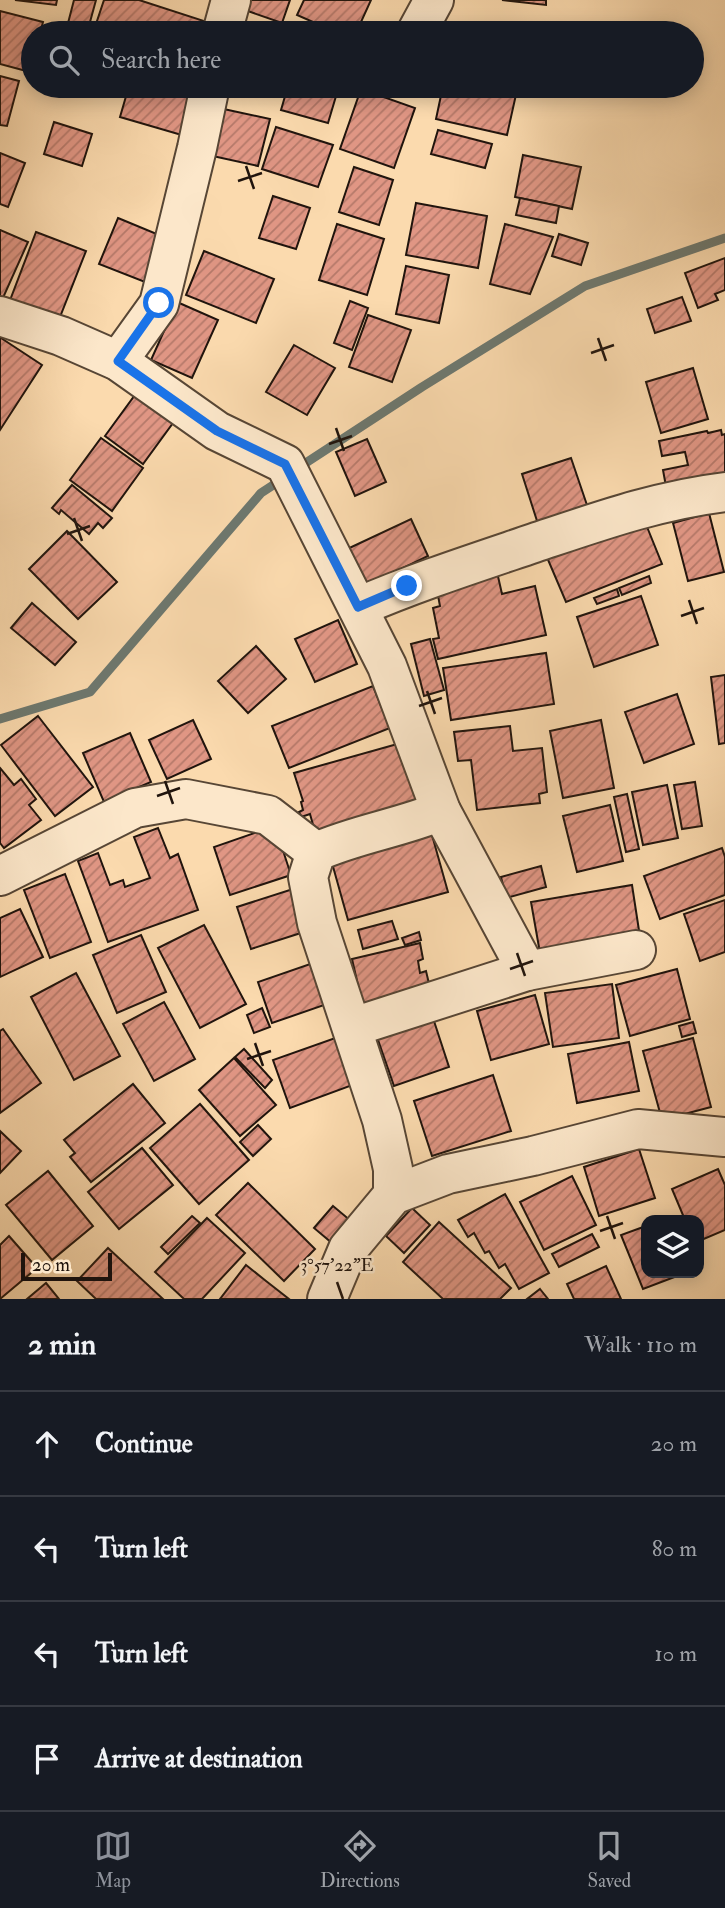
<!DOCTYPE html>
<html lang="en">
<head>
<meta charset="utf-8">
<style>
  :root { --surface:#171b24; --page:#20242c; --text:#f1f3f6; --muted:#9ea1a6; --line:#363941; --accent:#8c9099 }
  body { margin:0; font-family:"IM FELL Double Pica",serif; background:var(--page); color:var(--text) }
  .controls { position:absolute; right:21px; bottom:21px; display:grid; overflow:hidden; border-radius:14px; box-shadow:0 4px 18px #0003 }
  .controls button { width:63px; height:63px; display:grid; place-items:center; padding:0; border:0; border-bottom:2px solid var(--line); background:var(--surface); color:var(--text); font:35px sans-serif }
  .scale { position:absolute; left:21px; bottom:18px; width:91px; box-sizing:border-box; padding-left:7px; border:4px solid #20140d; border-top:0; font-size:19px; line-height:24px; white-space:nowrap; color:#20140d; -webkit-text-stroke:5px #fce7ca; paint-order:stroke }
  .stop { position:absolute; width:21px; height:21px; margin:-16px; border:5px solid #1a73e8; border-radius:50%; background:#fff }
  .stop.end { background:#1a73e8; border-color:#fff; box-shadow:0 2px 7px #0008 }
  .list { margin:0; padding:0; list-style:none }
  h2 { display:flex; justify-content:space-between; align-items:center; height:91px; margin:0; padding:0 28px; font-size:30px }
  h2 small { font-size:23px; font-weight:400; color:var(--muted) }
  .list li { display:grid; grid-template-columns:46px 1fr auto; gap:21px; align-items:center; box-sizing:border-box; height:105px; padding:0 28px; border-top:2px solid var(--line) }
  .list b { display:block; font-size:26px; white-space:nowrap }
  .list em { font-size:23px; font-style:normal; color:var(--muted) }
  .icon { flex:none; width:38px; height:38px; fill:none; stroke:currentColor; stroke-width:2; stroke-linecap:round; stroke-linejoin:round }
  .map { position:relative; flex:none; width:725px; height:1299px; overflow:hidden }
  .search { position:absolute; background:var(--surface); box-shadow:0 4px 18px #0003; left:21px; right:21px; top:21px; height:77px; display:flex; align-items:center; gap:18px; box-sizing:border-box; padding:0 24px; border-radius:38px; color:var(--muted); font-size:26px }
  .sheet { height:511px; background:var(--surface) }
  nav { display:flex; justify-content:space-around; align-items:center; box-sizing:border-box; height:98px; border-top:2px solid var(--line); background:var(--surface); font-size:19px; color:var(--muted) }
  nav a { display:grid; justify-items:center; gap:4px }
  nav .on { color:var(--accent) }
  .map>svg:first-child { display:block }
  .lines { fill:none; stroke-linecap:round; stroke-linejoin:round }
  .stream { stroke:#6d786f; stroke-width:9 }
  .building { fill:url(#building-hatch); stroke:#20140d; stroke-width:2 }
  .minor-casing { stroke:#574635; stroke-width:42 }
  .minor { stroke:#fce7ca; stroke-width:38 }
  .route { stroke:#1a73e8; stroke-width:9 }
  .ticks { fill:none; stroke:#20140d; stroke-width:2.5 }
  .ticks-label { font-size:18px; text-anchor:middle; fill:#20140d; stroke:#fce7ca; stroke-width:5; stroke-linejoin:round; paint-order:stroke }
</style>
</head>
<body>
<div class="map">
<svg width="725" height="1299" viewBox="0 0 725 1299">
  <defs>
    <pattern id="building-hatch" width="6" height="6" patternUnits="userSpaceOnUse" patternTransform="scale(1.75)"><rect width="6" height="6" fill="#e09684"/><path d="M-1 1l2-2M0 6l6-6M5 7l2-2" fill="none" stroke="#b5796a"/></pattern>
  </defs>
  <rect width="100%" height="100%" fill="#fbdaae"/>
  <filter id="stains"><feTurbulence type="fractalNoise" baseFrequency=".00286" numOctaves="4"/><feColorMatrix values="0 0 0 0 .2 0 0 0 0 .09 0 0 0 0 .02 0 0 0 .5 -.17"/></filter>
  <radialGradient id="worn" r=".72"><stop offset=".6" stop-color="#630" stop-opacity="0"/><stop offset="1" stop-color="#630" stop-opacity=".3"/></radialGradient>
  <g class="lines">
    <g class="stream">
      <path d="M298,468L422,387L585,286L725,238"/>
      <path d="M0,719L90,692L261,493L284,478"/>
    </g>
  </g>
  <g class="building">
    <path d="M15,0H57L56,5Z"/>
    <path d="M74,0H96L87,33L67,27Z"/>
    <path d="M104,0H139L204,21L199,33H93Z"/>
    <path d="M246,0H290L282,23L242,9Z"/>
    <path d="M304,0H371L356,33H338L297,15Z"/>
    <path d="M502,0H546V5Z"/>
    <path d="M0,11L43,22L40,33H33V60L30,72L0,64Z"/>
    <path d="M239,26L262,33H237Z"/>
    <path d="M0,76L19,81L7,126L0,125Z"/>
    <path d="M129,86H195L185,136L120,117Z"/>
    <path d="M240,86H274L270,95Z"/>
    <path d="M288,86H339L328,123L281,110Z"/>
    <path d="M443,86H496L517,90L507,135L436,119Z"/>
    <path d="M361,89L415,108L394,168L340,149Z"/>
    <path d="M219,108L270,119L258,166L208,155Z"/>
    <path d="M54,122L92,134L82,166L44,154Z"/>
    <path d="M276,127L333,145L318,187L262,169Z"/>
    <path d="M438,130L492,144L485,168L431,154Z"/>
    <path d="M0,153L25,163L8,207L0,204Z"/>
    <path d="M523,155L581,167L572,209L515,197Z"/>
    <path d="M354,167L393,180L379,225L339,212Z"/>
    <path d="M273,196L310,208L296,249L259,238Z"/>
    <path d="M520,198L559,206L556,223L516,215Z"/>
    <path d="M416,203L487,216L478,268L406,255Z"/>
    <path d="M118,218L164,237L145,282L99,264Z"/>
    <path d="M337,224L384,239L367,295L319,280Z"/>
    <path d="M505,224L553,237L530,294L490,284Z"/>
    <path d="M0,230L28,242L2,300H0Z"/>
    <path d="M36,232L86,251L58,322L9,303Z"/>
    <path d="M559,234L588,243L581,265L552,256Z"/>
    <path d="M204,251L274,279L256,323L186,295Z"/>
    <path d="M725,258V290L715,294L718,300L698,308L685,273Z"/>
    <path d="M406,266L449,275L439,323L396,314Z"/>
    <path d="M682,297L691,321L655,333L647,309Z"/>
    <path d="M350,301L368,308L352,350L334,343Z"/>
    <path d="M177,302L218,320L192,378L151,360Z"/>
    <path d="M368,315L411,330L392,382L349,367Z"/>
    <path d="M1,338L42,365L0,430V339Z"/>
    <path d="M294,345L335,368L307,415L266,392Z"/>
    <path d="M693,368L708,419L661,433L646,382Z"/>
    <path d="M143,384L181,412L143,464L105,436Z"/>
    <path d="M721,430L722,435L725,434V480L667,492L663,470L688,465L685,452L662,456L659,441L707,431L708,433Z"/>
    <path d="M101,438L143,468L112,511L70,480Z"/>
    <path d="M367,439L386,482L355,496L336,452Z"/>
    <path d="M571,458L588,508L538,524L522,474Z"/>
    <path d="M72,485L112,518L103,528L98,523L89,534L61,510L59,514L52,508Z"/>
    <path d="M709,513L724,572L688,581L673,523Z"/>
    <path d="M643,517L662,564L566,602L546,555Z"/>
    <path d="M411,519L428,556L366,586L343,551Z"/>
    <path d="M67,531L117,582L78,619L29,569Z"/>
    <path d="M497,572L502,594L535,586L546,635L438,659L433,639L439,638L433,608L440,606L436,585Z"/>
    <path d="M649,576L651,583L622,595L619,588Z"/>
    <path d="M617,589L619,596L597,604L594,598Z"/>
    <path d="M641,596L658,645L594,667L577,617Z"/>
    <path d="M32,603L76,642L55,665L11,628Z"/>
    <path d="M338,620L357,664L315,682L295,639Z"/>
    <path d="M430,639L444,690L424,696L411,644Z"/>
    <path d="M256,646L286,679L248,713L218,681Z"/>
    <path d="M546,653L554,704L451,720L443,668Z"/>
    <path d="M725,675V743L719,744L711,677Z"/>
    <path d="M373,686L390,728L289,768L272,726Z"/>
    <path d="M677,694L694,744L644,763L625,712Z"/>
    <path d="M38,716L93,787L55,816L1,745Z"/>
    <path d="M193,720L211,759L167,779L149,740Z"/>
    <path d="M601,720L614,788L563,798L550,731Z"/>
    <path d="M510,726L513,751L542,748L547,792L539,794L540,803L477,810L471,760L458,761L454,732Z"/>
    <path d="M130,733L151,782L104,802L83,753Z"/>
    <path d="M408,741L427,808L317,839L310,814L301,817L299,812L303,810L301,802L303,801L294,773Z"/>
    <path d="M0,768L14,785L21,779L36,799L29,805L41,820L4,848L0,843Z"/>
    <path d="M695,782L702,826L682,829L674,785Z"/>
    <path d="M667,785L678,838L643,845L632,792Z"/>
    <path d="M627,794L639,849L626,852L614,797Z"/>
    <path d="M610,805L623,861L577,872L563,816Z"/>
    <path d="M275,826L291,875L230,895L214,847Z"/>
    <path d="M158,828L170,858L178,854L198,910L108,942L78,861L98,853L110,885L123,880L125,887L150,878L134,837Z"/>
    <path d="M432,835L448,892L348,920L332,863Z"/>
    <path d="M722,848L725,857V895L660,919L644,876Z"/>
    <path d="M541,866L546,887L506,898L501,877Z"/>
    <path d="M65,874L91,942L50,958L24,890Z"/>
    <path d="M632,885L640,937L540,953L531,902Z"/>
    <path d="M293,889L307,931L251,949L237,907Z"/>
    <path d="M725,900V952L700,961L684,914Z"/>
    <path d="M20,909L43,957L0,977V918Z"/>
    <path d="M392,921L398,939L363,949L358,930Z"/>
    <path d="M204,925L246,1004L200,1028L158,948Z"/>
    <path d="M419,932L421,940L405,945L402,938Z"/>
    <path d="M141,935L166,992L117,1013L93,955Z"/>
    <path d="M420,943L423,959L418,961L420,973L426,971L431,992L363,1007L352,959Z"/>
    <path d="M316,962L330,1003L272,1023L258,982Z"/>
    <path d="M677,969L690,1019L630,1036L616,985Z"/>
    <path d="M76,973L120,1056L74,1080L31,997Z"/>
    <path d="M612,984L619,1038L553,1047L545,993Z"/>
    <path d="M535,995L549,1044L491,1060L477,1011Z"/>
    <path d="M164,1002L195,1059L154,1081L123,1024Z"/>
    <path d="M262,1008L270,1027L254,1033L247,1015Z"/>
    <path d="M433,1018L449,1067L394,1086L377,1037Z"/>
    <path d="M693,1022L696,1033L682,1037L679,1026Z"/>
    <path d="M3,1029L41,1083L0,1113V1031Z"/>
    <path d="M341,1036L358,1083L290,1108L273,1060Z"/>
    <path d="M693,1038L711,1107L662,1120L643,1051Z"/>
    <path d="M629,1042L639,1091L577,1103L568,1054Z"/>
    <path d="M244,1049L272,1080L265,1088L235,1057Z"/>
    <path d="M234,1058L276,1105L240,1136L199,1090Z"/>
    <path d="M493,1075L511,1131L432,1156L414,1101Z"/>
    <path d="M133,1084L165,1123L91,1182L70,1157L75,1153L64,1140Z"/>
    <path d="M200,1104L249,1160L199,1204L150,1148Z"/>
    <path d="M258,1125L271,1139L253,1156L240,1142Z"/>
    <path d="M0,1131L21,1151L0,1173Z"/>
    <path d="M142,1148L173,1185L119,1229L88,1192Z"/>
    <path d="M639,1149L655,1198L599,1216L584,1167Z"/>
    <path d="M718,1169L725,1185V1230L699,1241V1220H685L672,1189Z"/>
    <path d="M48,1171L93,1226L52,1260L6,1205Z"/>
    <path d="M572,1176L596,1225L544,1250L520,1202Z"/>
    <path d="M248,1183L315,1249L284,1281L216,1215Z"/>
    <path d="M505,1194L549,1273L519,1289L505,1264L499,1268L489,1251L485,1253L474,1233L468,1237L458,1220Z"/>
    <path d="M333,1206L351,1221L332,1243L314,1228Z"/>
    <path d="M412,1208L430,1225L404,1253L386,1236Z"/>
    <path d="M192,1216L200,1223L168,1254L161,1247Z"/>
    <path d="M207,1218L245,1253L202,1299H184L155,1272Z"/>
    <path d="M439,1222L511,1288L500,1299H443L403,1262Z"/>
    <path d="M646,1226V1273H685L643,1289L621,1235Z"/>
    <path d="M592,1234L599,1247L559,1267L552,1254Z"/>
    <path d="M9,1236L37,1268L0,1299V1245Z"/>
    <path d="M108,1248L163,1299H96L77,1281Z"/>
    <path d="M246,1265L266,1281L289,1299H220Z"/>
    <path d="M606,1266L621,1299H574L567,1284Z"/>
    <path d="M46,1283L59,1299H27Z"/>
    <path d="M540,1289L548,1299H527Z"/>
  </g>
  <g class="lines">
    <g class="minor-casing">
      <g id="minor">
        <path d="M222,33L231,0"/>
        <path d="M416,33L434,0"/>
        <path d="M0,316L61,336L118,361L217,431L285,464L387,666L441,811L527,971"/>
        <path d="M118,361L159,304L197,148L210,86"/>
        <path d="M358,607C416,582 475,563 534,543C597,522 658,500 725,492"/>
        <path d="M0,876L135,808L186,799L268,815L316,852"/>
        <path d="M353,1027L527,971L636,950"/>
        <path d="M393,1195V1169L382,1120L317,923L308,877L316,852C356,834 400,828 441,811"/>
        <path d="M327,1299L348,1249L393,1195L448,1174L533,1156L638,1129L725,1137"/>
      </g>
    </g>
    <use href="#minor" class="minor"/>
  </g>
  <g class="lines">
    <path class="route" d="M159,303L118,361L217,431L285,464L358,607L407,586"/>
  </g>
  <path class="ticks" d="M246,166L254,189M238,181L262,173M598,338L606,361M591,353L614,345M336,428L344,451M329,444L352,436M74,518L82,541M67,534L90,526M689,600L697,624M681,616L704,608M427,691L435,714M419,706L442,698M165,781L173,804M157,796L180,788M517,953L525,976M510,969L533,961M255,1043L263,1066M247,1059L271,1051M607,1216L615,1239M600,1231L623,1223M337,1282L343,1299"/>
  <g class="ticks-label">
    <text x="337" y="1271">3°57'22"E</text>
  </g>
  <rect width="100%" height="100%" filter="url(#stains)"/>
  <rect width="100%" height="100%" fill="url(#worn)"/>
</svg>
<div class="controls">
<button><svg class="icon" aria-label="layers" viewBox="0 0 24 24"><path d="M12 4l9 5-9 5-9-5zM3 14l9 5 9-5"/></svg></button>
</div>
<div class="scale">20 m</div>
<div class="stop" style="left:159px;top:303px"></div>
<div class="stop end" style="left:407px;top:586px"></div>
<div class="search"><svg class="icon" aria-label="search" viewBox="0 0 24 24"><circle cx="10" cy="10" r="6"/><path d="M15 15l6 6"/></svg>Search here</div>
</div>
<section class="sheet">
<h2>2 min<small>Walk · 110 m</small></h2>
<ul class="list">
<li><svg class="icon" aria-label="ahead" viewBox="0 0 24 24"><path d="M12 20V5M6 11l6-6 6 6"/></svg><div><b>Continue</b></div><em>20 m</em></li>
<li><svg class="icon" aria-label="left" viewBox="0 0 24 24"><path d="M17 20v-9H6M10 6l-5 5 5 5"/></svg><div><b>Turn left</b></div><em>80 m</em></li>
<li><svg class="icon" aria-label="left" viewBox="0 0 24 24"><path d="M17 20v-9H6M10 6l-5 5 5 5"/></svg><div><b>Turn left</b></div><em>10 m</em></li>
<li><svg class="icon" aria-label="arrive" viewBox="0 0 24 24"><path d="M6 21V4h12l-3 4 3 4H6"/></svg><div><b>Arrive at destination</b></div></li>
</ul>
</section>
<nav>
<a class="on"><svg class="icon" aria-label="map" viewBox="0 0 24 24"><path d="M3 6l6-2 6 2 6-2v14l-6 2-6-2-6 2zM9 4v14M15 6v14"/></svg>Map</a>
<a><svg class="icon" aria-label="directions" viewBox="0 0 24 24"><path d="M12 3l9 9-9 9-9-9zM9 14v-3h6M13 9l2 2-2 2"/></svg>Directions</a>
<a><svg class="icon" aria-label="saved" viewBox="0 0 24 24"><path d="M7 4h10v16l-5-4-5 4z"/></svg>Saved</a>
</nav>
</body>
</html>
